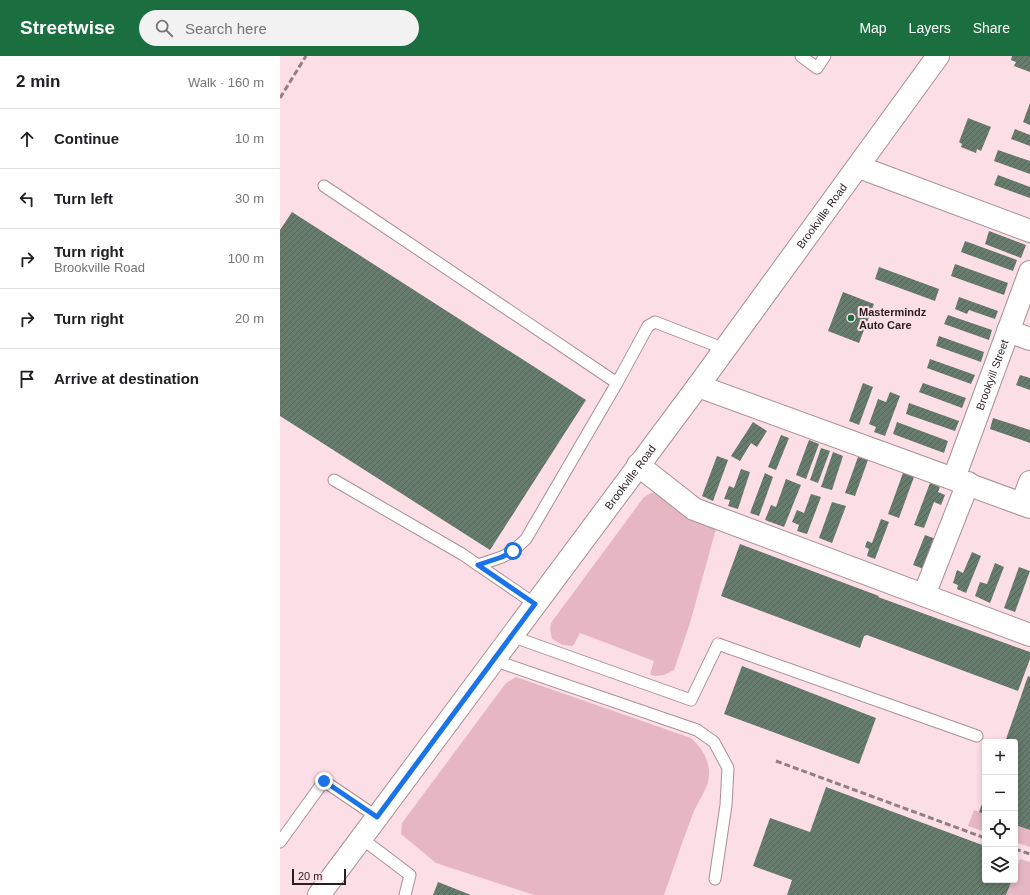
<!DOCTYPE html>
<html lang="en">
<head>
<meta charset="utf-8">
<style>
  :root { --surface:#fff; --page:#f2f2f2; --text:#202124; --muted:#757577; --line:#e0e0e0; --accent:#1a6e3f }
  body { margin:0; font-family:Arial,sans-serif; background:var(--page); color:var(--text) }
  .controls { position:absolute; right:12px; bottom:12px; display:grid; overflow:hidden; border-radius:4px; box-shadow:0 2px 6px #0003 }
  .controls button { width:36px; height:36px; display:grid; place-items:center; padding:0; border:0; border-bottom:1px solid var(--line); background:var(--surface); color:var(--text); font:20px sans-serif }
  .scale { position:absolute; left:12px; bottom:10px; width:54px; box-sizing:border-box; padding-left:4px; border:2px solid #281e20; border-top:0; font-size:11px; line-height:14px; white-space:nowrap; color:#281e20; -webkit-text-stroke:3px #fcdee6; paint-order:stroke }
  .stop { position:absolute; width:12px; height:12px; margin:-9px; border:3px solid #1a73e8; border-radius:50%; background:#fff }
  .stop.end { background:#1a73e8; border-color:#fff; box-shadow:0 1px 4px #0008 }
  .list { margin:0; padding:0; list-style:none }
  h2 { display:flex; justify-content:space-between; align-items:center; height:52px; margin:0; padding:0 16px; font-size:17px }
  h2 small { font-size:13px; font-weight:400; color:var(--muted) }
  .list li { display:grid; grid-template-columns:26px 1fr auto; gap:12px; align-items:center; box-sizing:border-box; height:60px; padding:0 16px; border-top:1px solid var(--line) }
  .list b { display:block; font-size:15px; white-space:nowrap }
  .list p { margin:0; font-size:13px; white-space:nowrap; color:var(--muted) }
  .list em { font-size:13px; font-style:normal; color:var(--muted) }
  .icon { flex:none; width:22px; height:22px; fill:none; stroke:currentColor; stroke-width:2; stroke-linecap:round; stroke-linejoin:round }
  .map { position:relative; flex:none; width:750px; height:839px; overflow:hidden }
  header { display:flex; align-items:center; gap:24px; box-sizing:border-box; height:56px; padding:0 20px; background:var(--accent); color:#fff }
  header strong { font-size:19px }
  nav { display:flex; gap:22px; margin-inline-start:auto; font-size:14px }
  .search { width:280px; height:36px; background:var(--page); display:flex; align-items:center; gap:10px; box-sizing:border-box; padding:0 14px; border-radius:22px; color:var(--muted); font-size:15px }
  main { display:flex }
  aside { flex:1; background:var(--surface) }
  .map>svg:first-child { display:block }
  .grass { fill:#e6b7c3 }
  .building { fill:url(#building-hatch) }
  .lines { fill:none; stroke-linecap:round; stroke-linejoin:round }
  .service-casing { stroke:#aa8f96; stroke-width:13 }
  .minor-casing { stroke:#aa8f96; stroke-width:24 }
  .secondary-casing { stroke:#aa8f96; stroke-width:24 }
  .service { stroke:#fff; stroke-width:11 }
  .minor { stroke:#fff; stroke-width:22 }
  .secondary { stroke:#fff; stroke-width:22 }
  .rail { stroke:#927e83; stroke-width:3; stroke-dasharray:6 3; stroke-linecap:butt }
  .route { stroke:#1a73e8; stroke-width:5 }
  .poi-dot { fill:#1a6e3f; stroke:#fcdee6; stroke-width:1.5 }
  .labels { text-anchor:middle; stroke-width:4; stroke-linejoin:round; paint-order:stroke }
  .street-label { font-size:11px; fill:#281e20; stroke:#fcdee6 }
  .poi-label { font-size:11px; font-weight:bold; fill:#281e20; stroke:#fcdee6; text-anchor:start }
</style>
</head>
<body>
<header>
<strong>Streetwise</strong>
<div class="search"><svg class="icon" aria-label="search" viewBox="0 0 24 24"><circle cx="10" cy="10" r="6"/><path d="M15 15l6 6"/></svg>Search here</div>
<nav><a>Map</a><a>Layers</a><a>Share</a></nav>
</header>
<main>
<aside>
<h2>2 min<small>Walk · 160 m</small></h2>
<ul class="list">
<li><svg class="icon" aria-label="ahead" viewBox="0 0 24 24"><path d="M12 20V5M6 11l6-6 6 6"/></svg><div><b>Continue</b></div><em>10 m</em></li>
<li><svg class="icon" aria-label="left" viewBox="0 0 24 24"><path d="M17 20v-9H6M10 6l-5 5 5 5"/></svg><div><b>Turn left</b></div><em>30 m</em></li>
<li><svg class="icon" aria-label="right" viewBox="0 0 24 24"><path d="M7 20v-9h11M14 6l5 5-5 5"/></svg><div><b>Turn right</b><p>Brookville Road</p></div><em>100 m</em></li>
<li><svg class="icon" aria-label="right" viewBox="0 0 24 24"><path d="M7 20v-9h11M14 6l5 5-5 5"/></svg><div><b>Turn right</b></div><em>20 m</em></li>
<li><svg class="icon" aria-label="arrive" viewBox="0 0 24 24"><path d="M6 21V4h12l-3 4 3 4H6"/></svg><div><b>Arrive at destination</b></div></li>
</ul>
</aside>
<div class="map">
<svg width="750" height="839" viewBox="0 0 750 839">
  <defs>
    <pattern id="building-hatch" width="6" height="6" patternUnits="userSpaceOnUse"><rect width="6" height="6" fill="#677c6d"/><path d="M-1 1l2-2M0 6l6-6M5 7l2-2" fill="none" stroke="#556559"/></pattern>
  </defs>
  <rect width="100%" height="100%" fill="#fcdee6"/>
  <g class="grass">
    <path d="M379,436L437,469L410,567L394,614L384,619L374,620L370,618L374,605L300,577L293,590L283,589L272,583L270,573L271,567L364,441L371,437Z"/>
    <path d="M236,621L411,682C421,691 427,700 429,713C431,729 420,742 414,755C403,783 394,811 384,839H254L156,807L121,778L122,767L226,627Z"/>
    <path d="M694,754L705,758V776L688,770Z"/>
    <path d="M735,769L750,774V791L735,786Z"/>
    <path d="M740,803L750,806V839H726L732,824H735V816Z"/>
  </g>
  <g class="building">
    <path d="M732,0H750V16L734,10L736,6L731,4Z"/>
    <path d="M750,47V69L743,66Z"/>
    <path d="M688,62L711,71L701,95L697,93L696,97L681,91L682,88L679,86Z"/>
    <path d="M735,73L750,79V90L731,83Z"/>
    <path d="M718,94L750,105V118L714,105Z"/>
    <path d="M718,119L750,131V142L714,129Z"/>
    <path d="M12,156L306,344L210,494L0,360V174Z"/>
    <path d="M709,175L746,189L741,202L705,188Z"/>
    <path d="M685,185L737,204L733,215L681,196Z"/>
    <path d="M675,208L728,227L724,239L671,220Z"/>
    <path d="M599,211L659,233L655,245L595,223Z"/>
    <path d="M563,236L594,248L579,287L548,275Z"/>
    <path d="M679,241L718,255L715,263L689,254L687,258L675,253Z"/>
    <path d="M668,259L712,274L709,284L664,268Z"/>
    <path d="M659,280L704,296L701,306L656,290Z"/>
    <path d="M650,303L695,319L691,328L647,312Z"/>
    <path d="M740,319L750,322V334L736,329Z"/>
    <path d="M583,327L593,331L579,369L569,365Z"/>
    <path d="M643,327L686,342L682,352L639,336Z"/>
    <path d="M610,336L620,340L605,380L594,376L596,371L589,368L598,343L606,346Z"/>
    <path d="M629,347L679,365L675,375L626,358Z"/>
    <path d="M713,362L750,374V387L710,373Z"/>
    <path d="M473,366L487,375L477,391L471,387L460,405L451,400Z"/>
    <path d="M617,366L668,385L664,397L613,378Z"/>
    <path d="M501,379L509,382L496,414L488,411Z"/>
    <path d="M529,384L539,388L526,423L516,419Z"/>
    <path d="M541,392L550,395L538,427L530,424Z"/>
    <path d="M553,396L563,400L552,434L541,431Z"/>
    <path d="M437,400L448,404L433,445L422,440Z"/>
    <path d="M578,401L588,404L575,440L565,437Z"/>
    <path d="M461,413L470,416L458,453L448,450L450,444L444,443L449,430L454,432Z"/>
    <path d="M485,417L493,421L479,460L470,457Z"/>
    <path d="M623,417L634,421L619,462L608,458Z"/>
    <path d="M506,423L521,429L504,471L485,464L491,449L496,451Z"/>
    <path d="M650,427L660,431L658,436L665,439L661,449L654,446L644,472L634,469Z"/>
    <path d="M531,438L541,441L527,478L517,475L519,469L512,466L517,454L524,457Z"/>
    <path d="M552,446L566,450L552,487L539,482Z"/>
    <path d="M601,463L609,466L595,503L587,500L589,493L585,491L587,485L592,487Z"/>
    <path d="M645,479L656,483L644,513L633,509Z"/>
    <path d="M460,488L599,540L598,541L750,596V603L738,635L587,579L584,580L580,592L441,540Z"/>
    <path d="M692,496L701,500L686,537L677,533L678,529L673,527L677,514L683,517Z"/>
    <path d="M715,507L724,511L710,547L695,540L700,526L707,528Z"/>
    <path d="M739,511L750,515L735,556L724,552Z"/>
    <path d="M462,610L596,662L579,708L444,658Z"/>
    <path d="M748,620L750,621V774L735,769V686H725Z"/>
    <path d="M546,731L705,790V824H732L726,839H507L512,824L473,810L490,762L530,776Z"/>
    <path d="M705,740V758L699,756Z"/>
    <path d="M158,826L191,839H153Z"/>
  </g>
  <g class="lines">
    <g class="service-casing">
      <g id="service">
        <path d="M521,0L537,12L545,0"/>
        <path d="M44,130L337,327L246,483L233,495L222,501L198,509"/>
        <path d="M337,327L368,270L375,266L445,293"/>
        <path d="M54,424L182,498L255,548"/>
        <path d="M231,580L411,644L438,588L697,680"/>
        <path d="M213,604L417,674L434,686L448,712L446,749L435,823"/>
        <path d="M81,782L130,819L125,839"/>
        <path d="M0,786L44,725L97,761"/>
      </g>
    </g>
    <g class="minor-casing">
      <g id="minor">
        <path d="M579,111L750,175"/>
        <path d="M728,275L750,283"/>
        <path d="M418,330L750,451"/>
        <path d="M358,409L414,453L750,579"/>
        <path id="s1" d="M674,422L750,216"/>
        <path d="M742,448L750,426"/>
        <path d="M644,539L688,427"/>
      </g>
    </g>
    <g class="secondary-casing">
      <g id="secondary">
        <path id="s2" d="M39,839L418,330L658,0"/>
      </g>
    </g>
    <use href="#service" class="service"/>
    <use href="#minor" class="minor"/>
    <use href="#secondary" class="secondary"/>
    <g class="rail">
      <path d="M0,42L26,0"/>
      <path d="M496,705L705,782"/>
      <path d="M735,793L750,798"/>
    </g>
  </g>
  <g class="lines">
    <path class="route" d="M44,725L97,761L255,548L198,509L222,501L233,495"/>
  </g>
  <circle class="poi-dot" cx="571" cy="262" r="4"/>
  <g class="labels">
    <g class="street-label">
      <text dy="4" stroke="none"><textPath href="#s2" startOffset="845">Brookville Road</textPath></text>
      <text dy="4" stroke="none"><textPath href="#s1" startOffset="110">Brookyill Street</textPath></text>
      <text dy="4" stroke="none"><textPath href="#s2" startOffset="521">Brookville Road</textPath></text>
    </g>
    <g class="poi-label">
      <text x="579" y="260">Mastermindz<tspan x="579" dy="13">Auto Care</tspan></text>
    </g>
  </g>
</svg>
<div class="controls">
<button>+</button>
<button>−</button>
<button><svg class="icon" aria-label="locate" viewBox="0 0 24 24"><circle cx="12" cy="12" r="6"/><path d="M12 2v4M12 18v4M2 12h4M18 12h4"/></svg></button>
<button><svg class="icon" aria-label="layers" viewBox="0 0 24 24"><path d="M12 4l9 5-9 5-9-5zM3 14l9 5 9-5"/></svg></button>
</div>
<div class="scale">20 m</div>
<div class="stop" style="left:233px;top:495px"></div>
<div class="stop end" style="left:44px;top:725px"></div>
</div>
</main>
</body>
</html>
